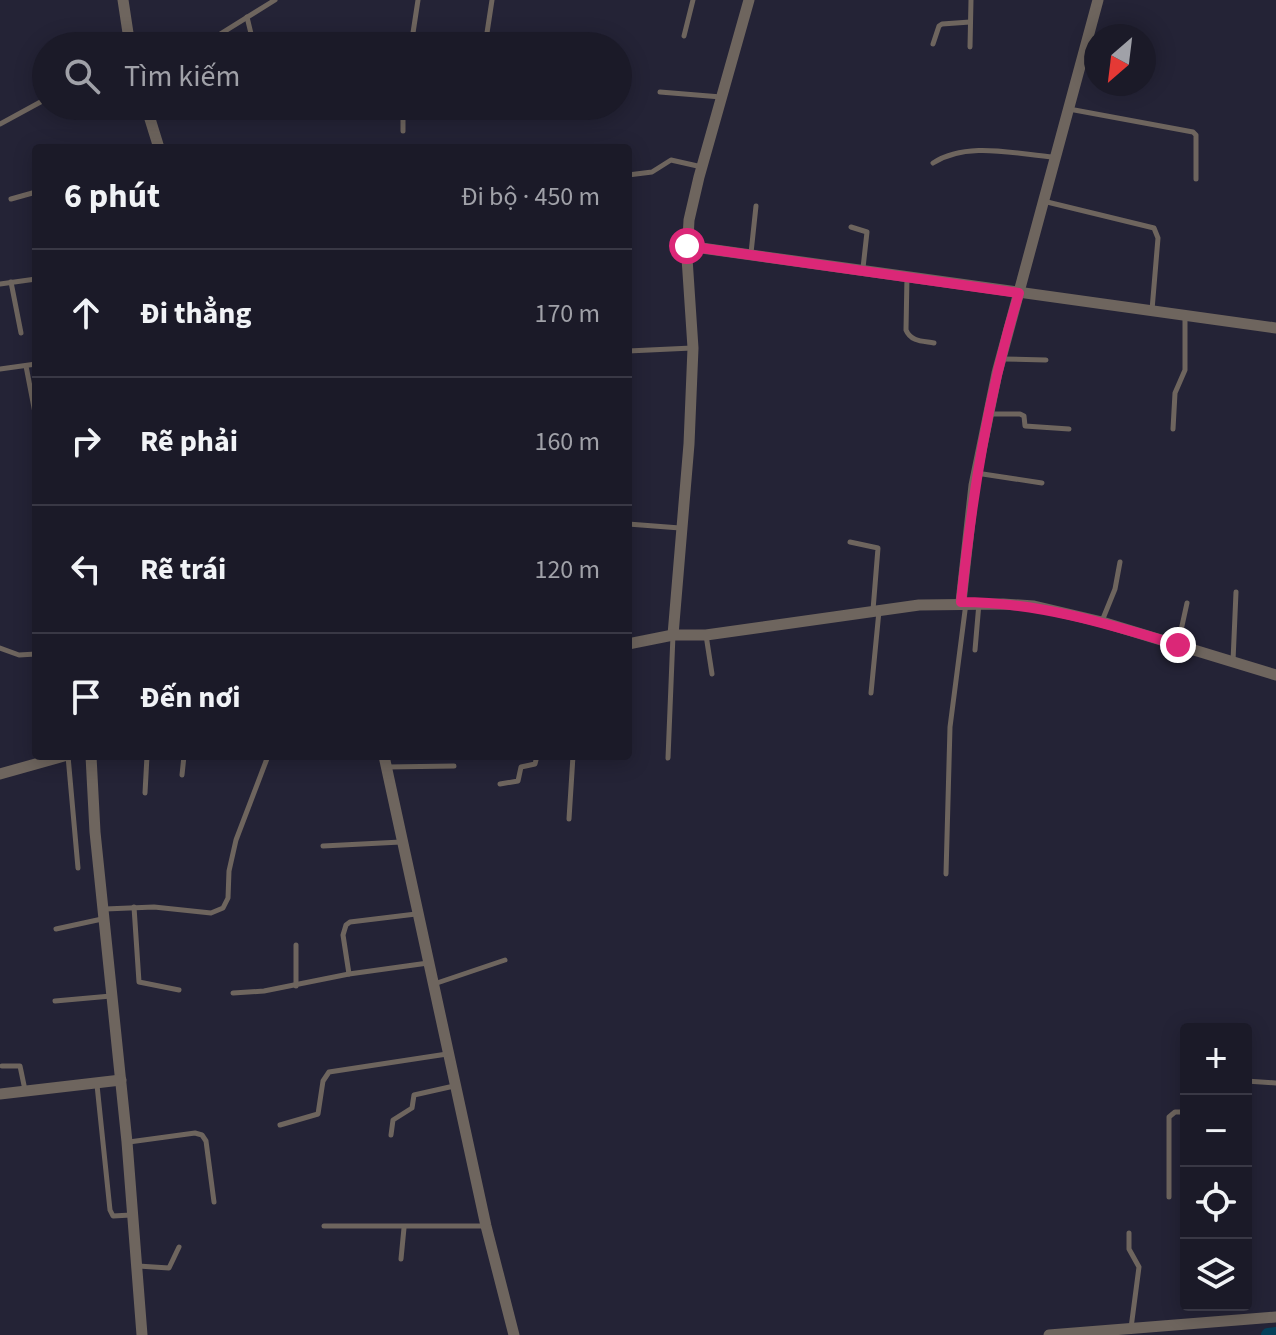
<!DOCTYPE html>
<html lang="vi">
<head>
<meta charset="utf-8">
<style>
  :root { --surface:#1b1a28; --page:#242330; --text:#f1f3f6; --muted:#a0a1a8; --line:#393845 }
  body { margin:0; font-family:"Source Sans 3",sans-serif; background:var(--page); color:var(--text) }
  .controls { position:absolute; right:24px; bottom:24px; display:grid; overflow:hidden; border-radius:8px; box-shadow:0 4px 20px #0003 }
  .controls button { width:72px; height:72px; display:grid; place-items:center; padding:0; border:0; border-bottom:2px solid var(--line); background:var(--surface); color:var(--text); font:40px sans-serif }
  .compass { position:absolute; left:1084px; top:24px; width:72px; height:72px; border-radius:50%; background:var(--surface); box-shadow:0 4px 20px #0003; rotate:208deg }
  .stop { position:absolute; width:24px; height:24px; margin:-18px; border:6px solid #db2777; border-radius:50%; background:#fff }
  .stop.end { background:#db2777; border-color:#fff; box-shadow:0 2px 8px #0008 }
  .list { margin:0; padding:0; list-style:none }
  h2 { display:flex; justify-content:space-between; align-items:center; height:104px; margin:0; padding:0 32px; font-size:34px }
  h2 small { font-size:26px; font-weight:400; color:var(--muted) }
  .list li { display:grid; grid-template-columns:52px 1fr auto; gap:24px; align-items:center; box-sizing:border-box; height:128px; padding:0 32px; border-top:2px solid var(--line) }
  .list b { display:block; font-size:30px; white-space:nowrap }
  .list em { font-size:26px; font-style:normal; color:var(--muted) }
  .icon { flex:none; width:44px; height:44px; fill:none; stroke:currentColor; stroke-width:2; stroke-linecap:round; stroke-linejoin:round }
  .map { position:relative; flex:none; width:1276px; height:1335px; overflow:hidden }
  .search { position:absolute; background:var(--surface); box-shadow:0 4px 20px #0003; left:32px; top:32px; width:600px; height:88px; display:flex; align-items:center; gap:20px; box-sizing:border-box; padding:0 28px; border-radius:44px; color:var(--muted); font-size:30px }
  .panel { position:absolute; background:var(--surface); box-shadow:0 4px 20px #0003; left:32px; top:144px; width:600px; height:616px; border-radius:8px }
  .map>svg:first-child { display:block }
  .lines { fill:none; stroke-linecap:round; stroke-linejoin:round }
  .canal { stroke:#03405a; stroke-width:14 }
  .lane { stroke:#6e655e; stroke-width:5 }
  .street { stroke:#6e655e; stroke-width:11 }
  .route { stroke:#db2777; stroke-width:10 }
</style>
</head>
<body>
<div class="map">
<svg width="1276" height="1335" viewBox="0 0 1276 1335">
  <rect width="100%" height="100%" fill="#242336"/>
  <g class="lines">
    <path class="canal" d="M1268,1335L1276,1334"/>
    <g class="lane">
      <path d="M247,17L254,46"/>
      <path d="M684,36L693,0"/>
      <path d="M933,44L939,26L942,24L970,22"/>
      <path d="M201,46L275,0"/>
      <path d="M411,46L418,0"/>
      <path d="M485,46L492,0"/>
      <path d="M970,47L971,0"/>
      <path d="M660,92L721,97"/>
      <path d="M403,106V131"/>
      <path d="M1069,109L1193,132L1196,135V179"/>
      <path d="M0,124L46,99"/>
      <path d="M933,163C967,141 1015,154 1054,157"/>
      <path d="M628,175L652,172L671,160L702,167"/>
      <path d="M11,199L36,192"/>
      <path d="M1043,201L1154,228L1158,238L1152,310"/>
      <path d="M851,227L867,232L863,268"/>
      <path d="M751,253L756,206"/>
      <path d="M907,276L906,330C911,342 923,341 934,343"/>
      <path d="M11,282L21,333"/>
      <path d="M0,284L36,279"/>
      <path d="M628,351L692,348"/>
      <path d="M1003,359L1046,360"/>
      <path d="M26,366L36,418"/>
      <path d="M0,369L36,364"/>
      <path d="M989,414H1020L1024,416L1025,426L1069,429"/>
      <path d="M1173,429L1175,393L1185,370V316"/>
      <path d="M976,473L1042,483"/>
      <path d="M628,524L680,528"/>
      <path d="M850,542L878,548L873,610"/>
      <path d="M1102,621L1115,589L1120,562"/>
      <path d="M706,635L712,674"/>
      <path d="M1178,644L1187,603"/>
      <path d="M0,648L19,655L36,654"/>
      <path d="M975,650L979,603"/>
      <path d="M1233,661L1236,592"/>
      <path d="M871,693L879,611"/>
      <path d="M68,756L78,868"/>
      <path d="M668,758L673,635"/>
      <path d="M387,767L454,766"/>
      <path d="M182,775L184,756"/>
      <path d="M500,784L518,781L521,767L535,764L537,756"/>
      <path d="M145,793L147,756"/>
      <path d="M569,819L573,756"/>
      <path d="M323,846L401,842"/>
      <path d="M946,874L950,727L966,603"/>
      <path d="M134,907L139,982L179,990"/>
      <path d="M105,909L154,907L211,913L223,908L228,898L229,871L236,840L268,756"/>
      <path d="M56,929L102,919"/>
      <path d="M296,945V986"/>
      <path d="M349,974L343,935L346,925L350,922L416,914"/>
      <path d="M434,984L505,960"/>
      <path d="M233,993L264,991L349,974L428,963"/>
      <path d="M55,1001L111,996"/>
      <path d="M2,1066H20L25,1090"/>
      <path d="M1246,1081L1276,1083"/>
      <path d="M97,1085L110,1210L113,1216L131,1215"/>
      <path d="M280,1125L318,1114L323,1081L329,1072L447,1054"/>
      <path d="M391,1135L393,1120L412,1108L414,1095L454,1086"/>
      <path d="M129,1142L195,1133L202,1135L206,1141L214,1202"/>
      <path d="M1169,1197V1117L1175,1112H1186"/>
      <path d="M324,1226H485"/>
      <path d="M1129,1233V1249L1139,1267L1131,1328"/>
      <path d="M401,1259L404,1228"/>
      <path d="M138,1266L169,1268L179,1247"/>
    </g>
    <g class="street">
      <path d="M123,0L130,46"/>
      <path d="M146,106L159,148"/>
      <path d="M687,246L1276,328"/>
      <path d="M961,602L974,485L997,373L1098,0"/>
      <path d="M673,635L689,444L693,348L687,258L689,220L699,177L749,0"/>
      <path d="M628,644L673,635H706L919,605L1003,604L1034,606L1102,622L1276,675"/>
      <path d="M91,756L95,832L127,1142L142,1335"/>
      <path d="M384,756L486,1226L514,1335"/>
      <path d="M0,774L64,756"/>
      <path d="M0,1094L121,1080"/>
      <path d="M1049,1335L1276,1317"/>
    </g>
  </g>
  <g class="lines">
    <path class="route" d="M687,246L1019,293C988,394 972,497 961,602C1036,602 1106,623 1178,645"/>
  </g>
</svg>
<div class="controls">
<button>+</button>
<button>−</button>
<button><svg class="icon" aria-label="locate" viewBox="0 0 24 24"><circle cx="12" cy="12" r="6"/><path d="M12 2v4M12 18v4M2 12h4M18 12h4"/></svg></button>
<button><svg class="icon" aria-label="layers" viewBox="0 0 24 24"><path d="M12 4l9 5-9 5-9-5zM3 14l9 5 9-5"/></svg></button>
</div>
<svg class="compass" viewBox="-18 -18 36 36"><path d="M0-13l5 13h-10z" fill="#e53935"/><path d="M0 13l5-13h-10z" fill="#a0a1a8"/></svg>
<div class="stop" style="left:687px;top:246px"></div>
<div class="stop end" style="left:1178px;top:645px"></div>
<div class="search"><svg class="icon" aria-label="search" viewBox="0 0 24 24"><circle cx="10" cy="10" r="6"/><path d="M15 15l6 6"/></svg>Tìm kiếm</div>
<section class="panel">
<h2>6 phút<small>Đi bộ · 450 m</small></h2>
<ul class="list">
<li><svg class="icon" aria-label="ahead" viewBox="0 0 24 24"><path d="M12 20V5M6 11l6-6 6 6"/></svg><div><b>Đi thẳng</b></div><em>170 m</em></li>
<li><svg class="icon" aria-label="right" viewBox="0 0 24 24"><path d="M7 20v-9h11M14 6l5 5-5 5"/></svg><div><b>Rẽ phải</b></div><em>160 m</em></li>
<li><svg class="icon" aria-label="left" viewBox="0 0 24 24"><path d="M17 20v-9H6M10 6l-5 5 5 5"/></svg><div><b>Rẽ trái</b></div><em>120 m</em></li>
<li><svg class="icon" aria-label="arrive" viewBox="0 0 24 24"><path d="M6 21V4h12l-3 4 3 4H6"/></svg><div><b>Đến nơi</b></div></li>
</ul>
</section>
</div>
</body>
</html>
